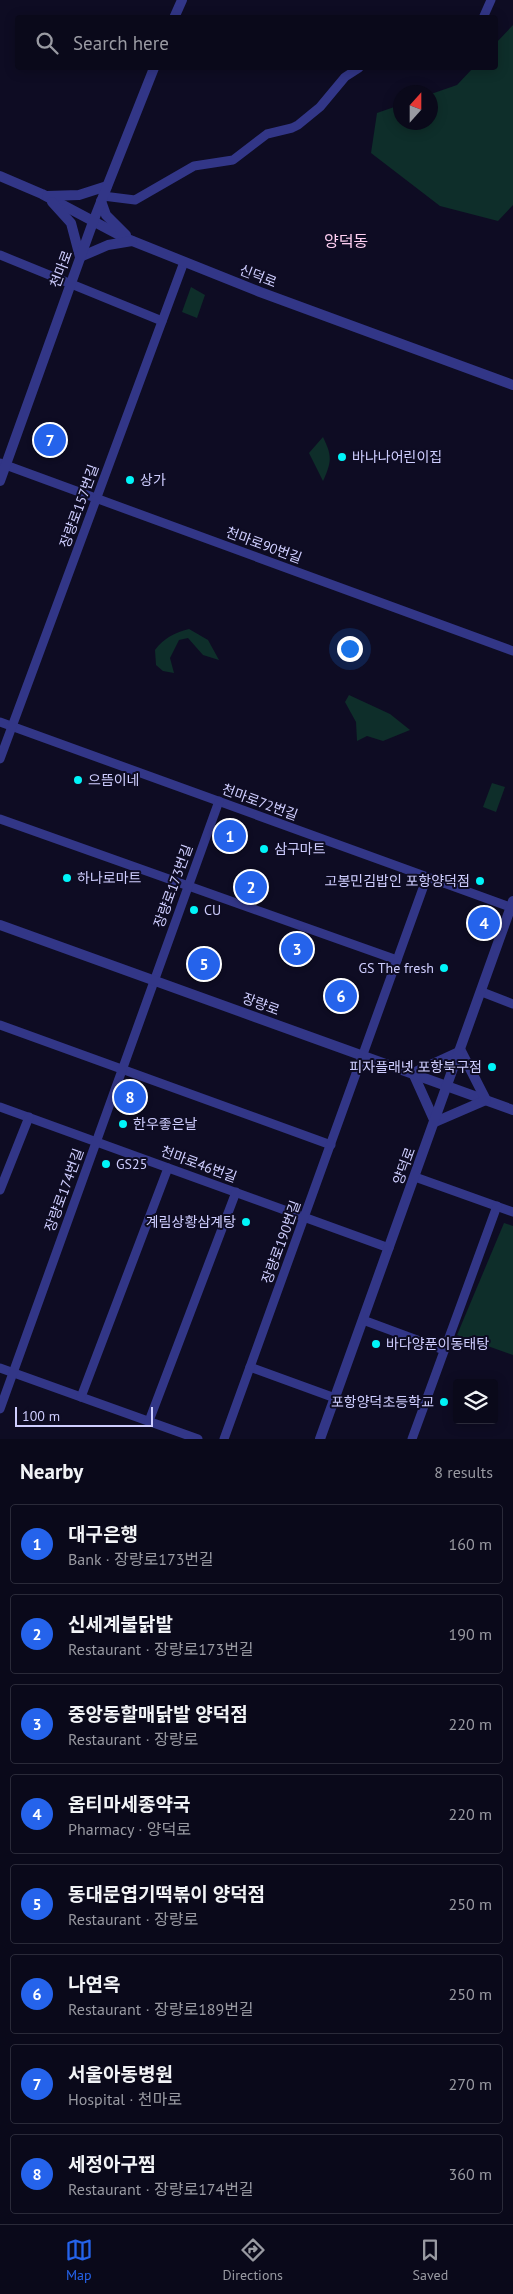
<!DOCTYPE html>
<html lang="en">
<head>
<meta charset="utf-8">
<style>
  :root { --surface:#0a091a; --page:#181727; --text:#f1f3f6; --muted:#999aa2; --line:#2a2a39; --accent:#2563eb }
  body { margin:0; font-family:"PT Sans","Noto Sans KR",sans-serif; background:var(--page); color:var(--text) }
  .controls { position:absolute; right:15px; bottom:15px; display:grid; overflow:hidden; border-radius:5px; box-shadow:0 2px 12px #0003 }
  .controls button { width:45px; height:45px; display:grid; place-items:center; padding:0; border:0; border-bottom:1px solid var(--line); background:var(--surface); color:var(--text); font:25px sans-serif }
  .compass { position:absolute; left:393px; top:85px; width:45px; height:45px; border-radius:50%; background:var(--surface); box-shadow:0 2px 12px #0003; rotate:21deg }
  .scale { position:absolute; left:15px; bottom:12px; width:138px; box-sizing:border-box; padding-left:5px; border:2px solid #cfceff; border-top:0; font-size:14px; line-height:18px; white-space:nowrap; color:#cfceff; -webkit-text-stroke:4px #0e0c23; paint-order:stroke }
  .you { position:absolute; left:349px; top:648px; width:18px; height:18px; margin:-12px; border:4px solid #fff; border-radius:50%; background:#1a73e8; box-shadow:0 0 0 8px #1a73e833 }
  .badge { display:grid; place-items:center; width:32px; height:32px; border-radius:50%; background:var(--accent); color:#fff; font-size:16px; font-weight:700 }
  .pin { position:absolute; translate:-50% -50%; border:2px solid #fff; box-shadow:0 1px 5px #0006 }
  .list { margin:0; padding:0; list-style:none }
  h2 { display:flex; justify-content:space-between; align-items:center; height:65px; margin:0; padding:0 20px; font-size:21px }
  h2 small { font-size:16px; font-weight:400; color:var(--muted) }
  .list li { display:grid; grid-template-columns:32px 1fr auto; gap:15px; align-items:center; box-sizing:border-box; height:80px; margin:0 10px 10px; padding:0 10px; border:1px solid var(--line); border-radius:5px }
  .list b { display:block; font-size:19px; white-space:nowrap }
  .list p { margin:0; font-size:16px; white-space:nowrap; color:var(--muted) }
  .list em { font-size:16px; font-style:normal; color:var(--muted) }
  .icon { flex:none; width:28px; height:28px; fill:none; stroke:currentColor; stroke-width:2; stroke-linecap:round; stroke-linejoin:round }
  .map { position:relative; flex:none; width:513px; height:1439px; overflow:hidden }
  .search { position:absolute; background:var(--surface); box-shadow:0 2px 12px #0003; left:15px; right:15px; top:15px; height:55px; display:flex; align-items:center; gap:12px; box-sizing:border-box; padding:0 18px; border-radius:5px; color:var(--muted); font-size:19px }
  .sheet { height:785px; background:var(--surface) }
  nav { display:flex; justify-content:space-around; align-items:center; box-sizing:border-box; height:70px; border-top:1px solid var(--line); background:var(--surface); font-size:14px; color:var(--muted) }
  nav a { display:grid; justify-items:center; gap:2px }
  nav .on { color:var(--accent) }
  .map>svg:first-child { display:block }
  .green { fill:#0e2e2a }
  .lines { fill:none; stroke-linecap:round; stroke-linejoin:round }
  .minor { stroke:#323687; stroke-width:9 }
  .tertiary { stroke:#323687; stroke-width:10 }
  .poi-dot { fill:#00f5f9; stroke:#0e0c23; stroke-width:2 }
  .labels { text-anchor:middle; stroke-width:4; stroke-linejoin:round; paint-order:stroke }
  .street-label { font-size:14px; fill:#cfceff; stroke:#0e0c23 }
  .poi-label { font-size:14px; fill:#cfceff; stroke:#0e0c23; text-anchor:start }
  .quarter-label { font-size:16px; fill:#ffd0f2; stroke:#0e0c23 }
</style>
</head>
<body>
<div class="map">
<svg width="513" height="1439" viewBox="0 0 513 1439">
  <rect width="100%" height="100%" fill="#0e0c23"/>
  <g class="green">
    <path d="M513,25V205L498,221L440,206L371,153L377,113L400,105V122H430L431,94L457,85L473,68H496V43Z"/>
    <path d="M191,287L205,295L197,318L182,312Z"/>
    <path d="M323,437C332,456 332,461 323,481L309,453Z"/>
    <path d="M189,629L208,640L219,660L203,655L188,638L179,640L170,658L174,673L163,671L156,665L155,650C164,638 174,633 189,629Z"/>
    <path d="M349,695L390,714L410,730L383,741L367,736L357,741L356,722L345,702Z"/>
    <path d="M492,783L505,787L496,812L483,807Z"/>
    <path d="M504,1223L513,1226V1355L457,1335Z"/>
  </g>
  <g class="lines">
    <g class="minor">
      <path d="M483,18L491,0"/>
      <path d="M103,196L135,200L194,166L233,160L267,134L292,128L298,125L320,107L345,77L359,68"/>
      <path d="M0,255L162,321"/>
      <path d="M0,463L513,651"/>
      <path d="M0,722L513,908"/>
      <path d="M0,759L184,262"/>
      <path d="M0,819L397,960"/>
      <path d="M482,992L513,1004"/>
      <path d="M0,1025L331,1145"/>
      <path d="M0,1107L389,1248"/>
      <path d="M415,1177L513,1212"/>
      <path d="M0,1190L29,1117"/>
      <path d="M363,1320L444,1350"/>
      <path d="M250,1367L335,1398"/>
      <path d="M0,1368L198,1439"/>
      <path d="M81,1397L168,1168"/>
      <path d="M0,1409L219,801"/>
      <path d="M149,1421L236,1192"/>
      <path d="M224,1439L427,877"/>
      <path d="M412,1439L497,1206"/>
    </g>
    <g class="tertiary">
      <path d="M174,18L182,0"/>
      <path d="M0,176L42,194L125,238L260,292L513,385"/>
      <path d="M47,196L79,195L107,186"/>
      <path d="M101,201L106,215L126,235"/>
      <path d="M52,202L71,223L80,257L108,245L132,241"/>
      <path d="M0,481L93,222L154,68"/>
      <path d="M0,925L513,1110"/>
      <path d="M461,1051L486,1100L435,1122L413,1073Z"/>
      <path d="M320,1439L513,901"/>
    </g>
  </g>
  <g class="poi-dot">
    <circle cx="342" cy="457" r="5"/>
    <circle cx="130" cy="480" r="5"/>
    <circle cx="78" cy="780" r="5"/>
    <circle cx="264" cy="849" r="5"/>
    <circle cx="67" cy="878" r="5"/>
    <circle cx="480" cy="881" r="5"/>
    <circle cx="194" cy="910" r="5"/>
    <circle cx="444" cy="968" r="5"/>
    <circle cx="492" cy="1067" r="5"/>
    <circle cx="123" cy="1124" r="5"/>
    <circle cx="106" cy="1164" r="5"/>
    <circle cx="246" cy="1222" r="5"/>
    <circle cx="376" cy="1344" r="5"/>
    <circle cx="444" cy="1402" r="5"/>
  </g>
  <g class="labels">
    <g class="street-label">
      <text transform="translate(61 269) rotate(-70)" y="5">천마로</text>
      <text transform="translate(258 276) rotate(21)" y="5">신덕로</text>
      <text transform="translate(79 506) rotate(-70)" y="5">장량로157번길</text>
      <text transform="translate(264 545) rotate(20)" y="5">천마로90번길</text>
      <text transform="translate(260 802) rotate(20)" y="5">천마로72번길</text>
      <text transform="translate(173 886) rotate(-70)" y="5">장량로173번길</text>
      <text transform="translate(261 1004) rotate(20)" y="5">장량로</text>
      <text transform="translate(199 1164) rotate(20)" y="5">천마로46번길</text>
      <text transform="translate(404 1166) rotate(-70)" y="5">양덕로</text>
      <text transform="translate(64 1190) rotate(-70)" y="5">장량로174번길</text>
      <text transform="translate(281 1242) rotate(-70)" y="5">장량로190번길</text>
    </g>
    <g class="poi-label">
      <text x="352" y="462">바나나어린이집</text>
      <text x="140" y="485">상가</text>
      <text x="88" y="785">으뜸이네</text>
      <text x="274" y="854">삼구마트</text>
      <text x="77" y="883">하나로마트</text>
      <text x="470" y="886" text-anchor="end">고봉민김밥인 포항양덕점</text>
      <text x="204" y="915">CU</text>
      <text x="434" y="973" text-anchor="end">GS The fresh</text>
      <text x="482" y="1072" text-anchor="end">피자플래넷 포항북구점</text>
      <text x="133" y="1129">한우좋은날</text>
      <text x="116" y="1169">GS25</text>
      <text x="236" y="1227" text-anchor="end">계림상황삼계탕</text>
      <text x="386" y="1349">바다양푼이동태탕</text>
      <text x="434" y="1407" text-anchor="end">포항양덕초등학교</text>
    </g>
    <g class="quarter-label">
      <text x="346" y="247">양덕동</text>
    </g>
  </g>
</svg>
<div class="controls">
<button><svg class="icon" aria-label="layers" viewBox="0 0 24 24"><path d="M12 4l9 5-9 5-9-5zM3 14l9 5 9-5"/></svg></button>
</div>
<svg class="compass" viewBox="-18 -18 36 36"><path d="M0-13l5 13h-10z" fill="#e53935"/><path d="M0 13l5-13h-10z" fill="#999aa2"/></svg>
<div class="scale">100 m</div>
<div class="you"></div>
<div class="pin badge" style="left:230px;top:836px">1</div>
<div class="pin badge" style="left:251px;top:887px">2</div>
<div class="pin badge" style="left:297px;top:949px">3</div>
<div class="pin badge" style="left:484px;top:923px">4</div>
<div class="pin badge" style="left:204px;top:964px">5</div>
<div class="pin badge" style="left:341px;top:996px">6</div>
<div class="pin badge" style="left:50px;top:440px">7</div>
<div class="pin badge" style="left:130px;top:1097px">8</div>
<div class="search"><svg class="icon" aria-label="search" viewBox="0 0 24 24"><circle cx="10" cy="10" r="6"/><path d="M15 15l6 6"/></svg>Search here</div>
</div>
<section class="sheet">
<h2>Nearby<small>8 results</small></h2>
<ul class="list">
<li><span class="badge">1</span><div><b>대구은행</b><p>Bank · 장량로173번길</p></div><em>160 m</em></li>
<li><span class="badge">2</span><div><b>신세계불닭발</b><p>Restaurant · 장량로173번길</p></div><em>190 m</em></li>
<li><span class="badge">3</span><div><b>중앙동할매닭발 양덕점</b><p>Restaurant · 장량로</p></div><em>220 m</em></li>
<li><span class="badge">4</span><div><b>옵티마세종약국</b><p>Pharmacy · 양덕로</p></div><em>220 m</em></li>
<li><span class="badge">5</span><div><b>동대문엽기떡볶이 양덕점</b><p>Restaurant · 장량로</p></div><em>250 m</em></li>
<li><span class="badge">6</span><div><b>나연옥</b><p>Restaurant · 장량로189번길</p></div><em>250 m</em></li>
<li><span class="badge">7</span><div><b>서울아동병원</b><p>Hospital · 천마로</p></div><em>270 m</em></li>
<li><span class="badge">8</span><div><b>세정아구찜</b><p>Restaurant · 장량로174번길</p></div><em>360 m</em></li>
</ul>
</section>
<nav>
<a class="on"><svg class="icon" aria-label="map" viewBox="0 0 24 24"><path d="M3 6l6-2 6 2 6-2v14l-6 2-6-2-6 2zM9 4v14M15 6v14"/></svg>Map</a>
<a><svg class="icon" aria-label="directions" viewBox="0 0 24 24"><path d="M12 3l9 9-9 9-9-9zM9 14v-3h6M13 9l2 2-2 2"/></svg>Directions</a>
<a><svg class="icon" aria-label="saved" viewBox="0 0 24 24"><path d="M7 4h10v16l-5-4-5 4z"/></svg>Saved</a>
</nav>
</body>
</html>
